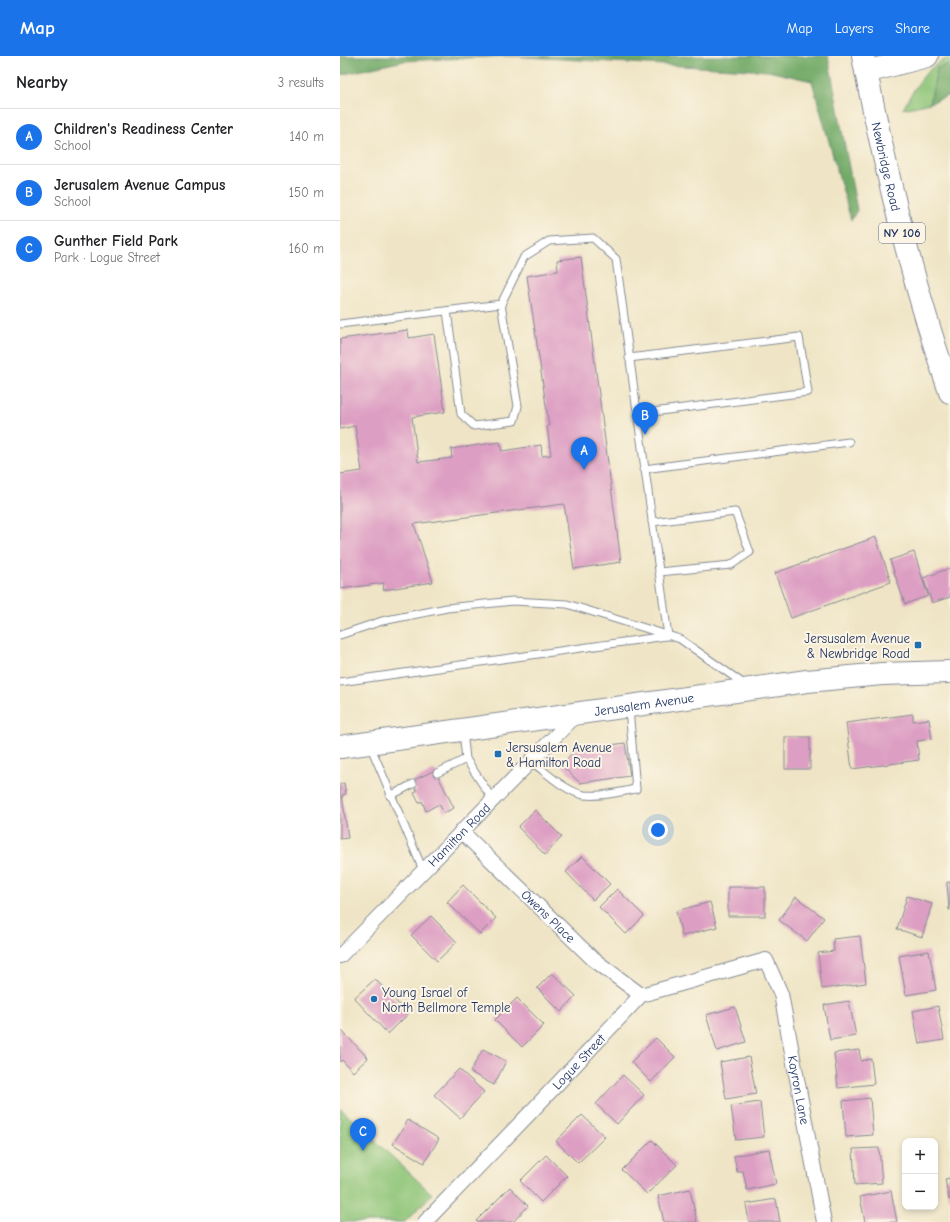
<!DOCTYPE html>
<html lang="en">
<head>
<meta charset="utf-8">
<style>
  :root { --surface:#fff; --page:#f6f6f6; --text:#202124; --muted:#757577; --line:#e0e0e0; --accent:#1a73e8 }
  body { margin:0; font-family:"Comic Neue",sans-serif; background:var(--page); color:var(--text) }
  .controls { position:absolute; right:12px; bottom:12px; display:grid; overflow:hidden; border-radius:8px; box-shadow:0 2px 6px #0003 }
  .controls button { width:36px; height:36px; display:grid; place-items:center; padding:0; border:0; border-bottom:1px solid var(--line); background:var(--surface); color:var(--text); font:20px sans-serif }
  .you { position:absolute; left:318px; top:774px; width:14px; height:14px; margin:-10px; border:3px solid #fff; border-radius:50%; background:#1a73e8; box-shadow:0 0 0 6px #1a73e833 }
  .badge { display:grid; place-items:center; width:26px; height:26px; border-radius:50%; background:var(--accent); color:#fff; font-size:13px; font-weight:700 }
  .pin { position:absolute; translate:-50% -33px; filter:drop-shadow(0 1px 2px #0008) }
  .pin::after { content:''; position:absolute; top:21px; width:14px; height:12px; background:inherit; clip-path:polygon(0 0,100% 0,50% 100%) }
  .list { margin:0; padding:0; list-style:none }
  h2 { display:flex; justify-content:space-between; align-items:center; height:52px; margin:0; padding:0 16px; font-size:17px }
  h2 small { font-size:13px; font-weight:400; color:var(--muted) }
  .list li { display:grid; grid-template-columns:26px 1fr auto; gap:12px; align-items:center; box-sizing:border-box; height:56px; padding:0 16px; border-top:1px solid var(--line) }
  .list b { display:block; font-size:15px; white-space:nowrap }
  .list p { margin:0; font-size:13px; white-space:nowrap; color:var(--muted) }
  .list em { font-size:13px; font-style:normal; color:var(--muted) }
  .map { position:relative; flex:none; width:610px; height:1166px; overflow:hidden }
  header { display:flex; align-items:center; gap:24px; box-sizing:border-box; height:56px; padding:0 20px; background:var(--accent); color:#fff }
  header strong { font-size:19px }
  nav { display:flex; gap:22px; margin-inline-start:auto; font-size:14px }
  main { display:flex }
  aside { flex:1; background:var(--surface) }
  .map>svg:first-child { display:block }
  .green { fill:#8dc477; stroke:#547a6a }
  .forest { fill:#72aa68; stroke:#466c63 }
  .building { fill:#dd9ec3 }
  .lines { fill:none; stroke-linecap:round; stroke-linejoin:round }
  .service-casing { stroke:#858a92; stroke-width:9 }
  .minor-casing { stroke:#858a92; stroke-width:16 }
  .primary-casing { stroke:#858a92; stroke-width:24 }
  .motorway-casing { stroke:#858a92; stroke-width:24 }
  .service { stroke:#fff; stroke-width:7 }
  .minor { stroke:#fff; stroke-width:14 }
  .primary { stroke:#fff; stroke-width:22 }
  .motorway { stroke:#fff; stroke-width:22 }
  .poi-dot { fill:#1f6fb2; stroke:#fcf5e5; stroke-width:1.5 }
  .labels { text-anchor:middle; stroke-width:4; stroke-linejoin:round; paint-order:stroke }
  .shield { fill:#fcf5e5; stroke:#5e6a86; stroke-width:1 }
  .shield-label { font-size:12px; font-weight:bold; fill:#1b2f5e }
  .street-label { font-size:13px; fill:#1b2f5e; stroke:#fcf5e5 }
  .poi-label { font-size:13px; fill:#1b2f5e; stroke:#fcf5e5; text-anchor:start }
</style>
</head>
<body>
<header>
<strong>Map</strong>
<nav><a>Map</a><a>Layers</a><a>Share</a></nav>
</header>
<main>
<aside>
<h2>Nearby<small>3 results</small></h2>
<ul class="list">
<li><span class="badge">A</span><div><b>Children's Readiness Center</b><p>School</p></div><em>140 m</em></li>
<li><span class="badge">B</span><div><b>Jerusalem Avenue Campus</b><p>School</p></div><em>150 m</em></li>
<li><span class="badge">C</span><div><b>Gunther Field Park</b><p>Park · Logue Street</p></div><em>160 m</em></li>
</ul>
</aside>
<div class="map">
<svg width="610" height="1166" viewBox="0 0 610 1166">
  <rect width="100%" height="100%" fill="#fcf5e5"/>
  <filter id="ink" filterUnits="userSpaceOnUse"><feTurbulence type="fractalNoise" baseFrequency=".025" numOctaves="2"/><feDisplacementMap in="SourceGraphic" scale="8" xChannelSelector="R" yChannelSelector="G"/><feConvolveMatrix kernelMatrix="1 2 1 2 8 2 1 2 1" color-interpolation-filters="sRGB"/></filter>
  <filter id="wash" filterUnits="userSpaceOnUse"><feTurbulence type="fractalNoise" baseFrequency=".012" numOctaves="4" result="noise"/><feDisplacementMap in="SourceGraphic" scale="16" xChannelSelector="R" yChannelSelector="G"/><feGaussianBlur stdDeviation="0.9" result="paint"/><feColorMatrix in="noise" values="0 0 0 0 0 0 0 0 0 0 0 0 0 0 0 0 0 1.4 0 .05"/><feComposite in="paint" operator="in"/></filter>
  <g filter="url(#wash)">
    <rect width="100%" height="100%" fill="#efe5c6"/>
    <g class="green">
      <path d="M610,2V8L597,12L590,47L563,53C574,33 587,8 610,2Z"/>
      <path d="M0,1052L92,1138L65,1166H0Z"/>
    </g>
    <g class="forest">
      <path d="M0,0H488L517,154L511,164L472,25L428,15L169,0L64,5L0,19Z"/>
      <path d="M610,8V39L590,47L597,12Z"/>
    </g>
    <g id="blocks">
      <g class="building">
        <path d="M241,201L281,506L234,513L224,448L74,468L93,526L43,534L44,527L0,533V418L22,415L15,370L0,373V283L68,274L69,282L94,278L105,356L72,361L78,406L112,402L111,393L160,386L162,395L201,389L202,400L211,399L207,370H209L187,220L218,215L217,204Z"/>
        <path d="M536,481L551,526L451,562L435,517Z"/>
        <path d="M574,496L588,540L565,548L550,504Z"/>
        <path d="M610,512V541L592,547L583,522Z"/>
        <path d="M573,658V665L589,663L592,683L577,685L579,704L512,713L506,667Z"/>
        <rect x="445" y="681" width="25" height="32"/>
        <path d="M285,687L290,720L240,727L221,709L235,694Z"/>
        <path d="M95,714L114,752L104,757L99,748L86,755L82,745L79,747L74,737L77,735L72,725Z"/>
        <path d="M4,727L6,738L2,739L8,782L0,783V728Z"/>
        <path d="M195,754L222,781L205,799L178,771Z"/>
        <path d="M242,800L270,828L253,844L226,816Z"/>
        <path d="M607,826H610V854H609Z"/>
        <path d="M123,829L156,862L140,878L107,846Z"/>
        <rect x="388" y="831" width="37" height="29"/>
        <path d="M277,833L304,860L286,878L259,851Z"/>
        <path d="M567,840L592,848L582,881L557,873Z"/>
        <path d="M456,841L484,862L467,885L439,864Z"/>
        <path d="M370,846L377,871L342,880L336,855Z"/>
        <path d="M91,860L117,886L97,905L71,879Z"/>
        <path d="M520,880L526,927L482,933L478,897L494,895L493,883Z"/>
        <path d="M589,895L596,934L566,939L559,900Z"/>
        <path d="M212,917L236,940L221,956L197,932Z"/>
        <path d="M35,923L68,958L48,978L14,942Z"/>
        <path d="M177,942L204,969L182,991L155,964Z"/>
        <path d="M509,945L516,980L490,984L484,949Z"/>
        <path d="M598,950L604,984L579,988L573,955Z"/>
        <path d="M395,951L406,986L377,995L366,959Z"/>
        <path d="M0,973L28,1002L13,1016L2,1004L0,1006Z"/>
        <path d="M316,982L335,1001L311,1026L291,1006Z"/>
        <path d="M143,993L166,1005L154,1029L130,1016Z"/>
        <path d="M519,994L521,1005L531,1003L534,1028L498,1032L494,997Z"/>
        <path d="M409,1001L416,1038L386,1043L380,1006Z"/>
        <path d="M119,1013L144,1036L120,1062L94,1039Z"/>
        <path d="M283,1019L304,1039L277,1068L256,1048Z"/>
        <path d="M530,1042L533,1079L506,1081L503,1045Z"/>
        <path d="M420,1046L424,1081L396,1084L391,1050Z"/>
        <path d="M242,1059L265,1081L238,1107L216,1085Z"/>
        <path d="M68,1064L99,1083L84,1107L53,1088Z"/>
        <path d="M312,1084L337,1109L307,1138L282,1114Z"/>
        <path d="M539,1092L542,1127L515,1129L513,1093Z"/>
        <path d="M429,1093L436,1128L407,1134L403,1115L397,1116L394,1100Z"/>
        <path d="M206,1099L227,1120L201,1146L180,1125Z"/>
        <path d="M610,1122V1144H609L605,1123Z"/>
        <path d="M170,1131L188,1150L173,1166H137L136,1165Z"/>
        <path d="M350,1133L357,1166H324L318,1140Z"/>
        <path d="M551,1135L557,1166H525L520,1141Z"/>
        <path d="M436,1143L440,1166H409L406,1148Z"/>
      </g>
    </g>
  </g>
  <g filter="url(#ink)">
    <use href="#blocks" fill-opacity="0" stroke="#858a92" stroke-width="1"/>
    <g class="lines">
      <g class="service-casing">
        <g id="service">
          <path d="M107,255L121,358L134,370L174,365L178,350L161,248L184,201L209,185L253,182L276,203L328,580"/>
          <path d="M0,268L161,248"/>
          <path d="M289,302L459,281L468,336L297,358"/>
          <path d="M304,413L509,386"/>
          <path d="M312,466L395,456L410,496L391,509L319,516"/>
          <path d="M0,579L42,565L107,552L173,545L227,548L340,583L404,628"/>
          <path d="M0,626L326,580"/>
          <path d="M123,676L126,703L153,744"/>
          <path d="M30,689L83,814"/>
          <path d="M192,706C207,717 225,735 244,739C261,741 279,736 296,733L289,653"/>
          <path d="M97,717L126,703"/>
          <path d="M50,740L73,728"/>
        </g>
      </g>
      <g class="minor-casing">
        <g id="minor">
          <path id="s1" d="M121,775L253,903L301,939"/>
          <path id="s2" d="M0,900L237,658"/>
          <path id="s3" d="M85,1166L190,1057L301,939L426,904L441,938L484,1166"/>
        </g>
      </g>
      <g class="primary-casing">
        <g id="primary">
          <path id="s4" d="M523,0C545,114 572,226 610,336"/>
          <path id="s5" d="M0,691L467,625L542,618L610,616"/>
        </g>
      </g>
      <g class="motorway-casing">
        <path id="motorway" d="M526,16L587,0"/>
      </g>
      <use href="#service" class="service"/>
      <use href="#minor" class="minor"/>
      <use href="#primary" class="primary"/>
      <use href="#motorway" class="motorway"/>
    </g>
  </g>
  <g class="poi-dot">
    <rect x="574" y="585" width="8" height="8" rx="2"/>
    <rect x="154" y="694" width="8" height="8" rx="2"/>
    <circle cx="34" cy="943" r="4"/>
  </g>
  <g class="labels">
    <rect class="shield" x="539" y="167" width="46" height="20" rx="3"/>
    <g class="shield-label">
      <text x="562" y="181">NY 106</text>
    </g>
    <g class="street-label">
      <text dy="5" stroke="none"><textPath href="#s4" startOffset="113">Newbridge Road</textPath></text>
      <text dy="5" stroke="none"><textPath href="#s5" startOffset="307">Jerusalem Avenue</textPath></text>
      <text dy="5" stroke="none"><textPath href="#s2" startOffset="170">Hamilton Road</textPath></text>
      <text dy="5" stroke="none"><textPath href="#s1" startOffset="122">Owens Place</textPath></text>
      <text dy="5" stroke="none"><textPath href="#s3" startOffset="222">Logue Street</textPath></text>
      <text dy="5" stroke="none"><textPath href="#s3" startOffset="578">Kayron Lane</textPath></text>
    </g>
    <g class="poi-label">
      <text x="570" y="587" text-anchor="end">Jersusalem Avenue<tspan x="570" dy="15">&amp; Newbridge Road</tspan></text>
      <text x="166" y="696">Jersusalem Avenue<tspan x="166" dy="15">&amp; Hamilton Road</tspan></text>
      <text x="42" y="941">Young Israel of<tspan x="42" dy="15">North Bellmore Temple</tspan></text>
    </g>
  </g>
</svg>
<div class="controls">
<button>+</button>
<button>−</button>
</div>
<div class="you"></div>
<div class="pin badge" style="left:244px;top:414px">A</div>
<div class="pin badge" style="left:305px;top:379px">B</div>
<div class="pin badge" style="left:23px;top:1095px">C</div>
</div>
</main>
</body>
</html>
